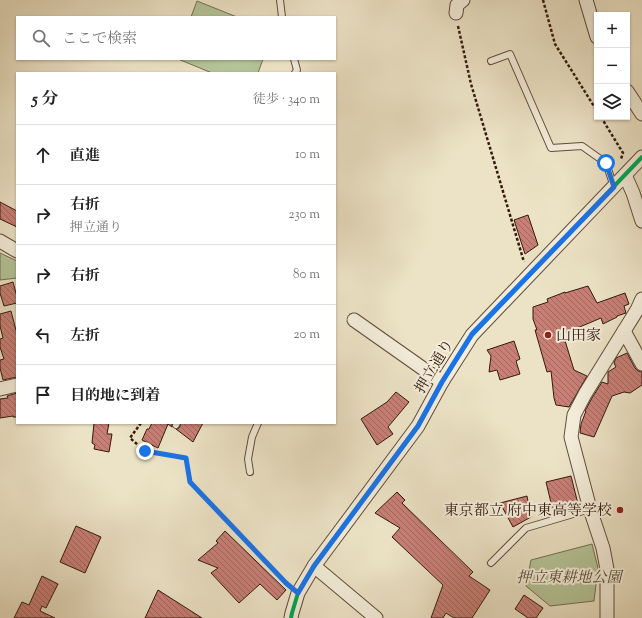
<!DOCTYPE html>
<html lang="ja">
<head>
<meta charset="utf-8">
<style>
  :root { --surface:#fff; --page:#f2f2f2; --text:#222; --muted:#767676; --line:#e0e0e0 }
  body { margin:0; font-family:"Sorts Mill Goudy","Noto Serif JP",serif; background:var(--page); color:var(--text) }
  .controls { position:absolute; right:12px; top:12px; display:grid; overflow:hidden; border-radius:0px; box-shadow:0 1px 3px #0004 }
  .controls button { width:36px; height:36px; display:grid; place-items:center; padding:0; border:0; border-bottom:1px solid var(--line); background:var(--surface); color:var(--text); font:20px sans-serif }
  .stop { position:absolute; width:12px; height:12px; margin:-9px; border:3px solid #1a73e8; border-radius:50%; background:#fff }
  .stop.end { background:#1a73e8; border-color:#fff; box-shadow:0 1px 4px #0008 }
  .list { margin:0; padding:0; list-style:none }
  h2 { display:flex; justify-content:space-between; align-items:center; height:52px; margin:0; padding:0 16px; font-size:17px }
  h2 small { font-size:13px; font-weight:400; color:var(--muted) }
  .list li { display:grid; grid-template-columns:26px 1fr auto; gap:12px; align-items:center; box-sizing:border-box; height:60px; padding:0 16px; border-top:1px solid var(--line) }
  .list b { display:block; font-size:15px; white-space:nowrap }
  .list p { margin:0; font-size:13px; white-space:nowrap; color:var(--muted) }
  .list em { font-size:13px; font-style:normal; color:var(--muted) }
  .icon { flex:none; width:22px; height:22px; fill:none; stroke:currentColor; stroke-width:2; stroke-linecap:round; stroke-linejoin:round }
  .map { position:relative; flex:none; width:642px; height:618px; overflow:hidden }
  .search { position:absolute; background:var(--surface); box-shadow:0 1px 3px #0004; left:16px; top:16px; width:320px; height:44px; display:flex; align-items:center; gap:10px; box-sizing:border-box; padding:0 14px; border-radius:0px; color:var(--muted); font-size:15px }
  .panel { position:absolute; background:var(--surface); box-shadow:0 1px 3px #0004; left:16px; top:72px; width:320px; height:352px; border-radius:0px }
  .map>svg:first-child { display:block }
  .park { fill:#b4c498; stroke:#746f53 }
  .building { fill:url(#building-back-hatch); stroke:#341a0e }
  .lines { fill:none; stroke-linecap:round; stroke-linejoin:round }
  .service-casing { stroke:#624c3c; stroke-width:8 }
  .minor-casing { stroke:#624c3c; stroke-width:15 }
  .path { stroke:#341a0e; stroke-width:2.5; stroke-dasharray:3 2; stroke-linecap:butt }
  .service { stroke:#f3edda; stroke-width:6 }
  .minor { stroke:#f3edda; stroke-width:13 }
  .bus-1-casing { stroke:#f3edda; stroke-width:7 }
  .bus-1 { stroke:#00a651; stroke-width:4 }
  .route { stroke:#1a73e8; stroke-width:5 }
  .poi-dot { fill:#8f2418; stroke:#f3edda; stroke-width:1.5 }
  .labels { text-anchor:middle; stroke-width:4; stroke-linejoin:round; paint-order:stroke }
  .poi-label { font-size:15px; fill:#341a0e; stroke:#f3edda; text-anchor:start }
  .street-label { font-size:15px; fill:#341a0e; stroke:#f3edda }
  .park-label { font-size:15px; font-style:italic; fill:#5a4d37; stroke:#f3edda }
</style>
</head>
<body>
<div class="map">
<svg width="642" height="618" viewBox="0 0 642 618">
  <defs>
    <pattern id="building-back-hatch" width="6" height="6" patternUnits="userSpaceOnUse"><rect width="6" height="6" fill="#c87f76"/><path d="M-1 5l2 2M0 0l6 6M5-1l2 2" fill="none" stroke="#a3675f"/></pattern>
  </defs>
  <rect width="100%" height="100%" fill="#ece3c6"/>
  <filter id="stains"><feTurbulence type="fractalNoise" baseFrequency=".005" numOctaves="4"/><feColorMatrix values="0 0 0 0 .2 0 0 0 0 .09 0 0 0 0 .02 0 0 0 .5 -.17"/></filter>
  <radialGradient id="worn" r=".72"><stop offset=".6" stop-color="#630" stop-opacity="0"/><stop offset="1" stop-color="#630" stop-opacity=".3"/></radialGradient>
  <g class="park">
    <path d="M197,1L237,17H191Z"/>
    <path d="M178,59H263L258,73H212Z"/>
    <path d="M0,253L17,261V278L0,280Z"/>
    <path d="M592,544L598,568L594,601L550,606L526,586L531,560Z"/>
  </g>
  <g class="building">
    <path d="M0,202L17,211V227L0,219Z"/>
    <path d="M528,215L538,245L525,254L514,220Z"/>
    <path d="M13,282L17,297V303L4,306L0,293V286Z"/>
    <path d="M588,286L597,303L625,293L629,304L624,306L626,313L617,316V317L603,324L601,318L563,334L574,370L587,376L569,407L556,405L554,398L551,371L547,372L535,330H537L533,319V307L548,302L547,299L565,292V293Z"/>
    <path d="M11,311L17,334V377L3,380L0,368V360L4,359L0,347V339L3,338L0,326V314Z"/>
    <path d="M514,341L520,359L516,361L520,374L500,380L497,370L489,372L491,356L487,350Z"/>
    <path d="M627,353L635,368L638,371L642,372V385L630,393L624,392L612,396L594,437L580,433L581,424L586,411H585L592,398L602,382L608,384V372L616,367L614,363L616,358Z"/>
    <path d="M396,392L409,402L388,427L393,434L377,445L361,419L387,402Z"/>
    <path d="M17,393V417H13V416L0,418V399L8,398L7,396Z"/>
    <path d="M94,423H109L107,434H112L109,452L94,449L95,445L92,443Z"/>
    <path d="M152,423H172V427L168,424L158,448L142,440L147,429H149Z"/>
    <path d="M181,423H203L193,442L176,429L179,428Z"/>
    <path d="M571,476L578,504L553,511L546,482Z"/>
    <path d="M397,492L405,500L402,503L473,572L469,576L490,590L472,618H454L446,613L443,618H431L443,585L392,537L400,528L375,513Z"/>
    <path d="M527,496L531,517L513,527L500,503Z"/>
    <path d="M76,526L101,537L85,573L60,562Z"/>
    <path d="M225,531L286,590L277,600L260,584L239,603L211,573L218,568L198,560L218,543L216,541Z"/>
    <path d="M42,576L58,584L46,608L42,606L40,611L55,618H14L22,602L29,605Z"/>
    <path d="M158,590L202,618H145Z"/>
    <path d="M524,595L543,608L536,618H528L515,609Z"/>
  </g>
  <g class="lines">
    <g class="service-casing">
      <g id="service">
        <path d="M280,0L282,17"/>
        <path d="M294,59L297,70L295,73"/>
        <path d="M491,61L510,54L551,148L582,146L606,163L614,187"/>
        <path d="M176,425L177,423"/>
        <path d="M250,472L248,459L252,437L258,423"/>
        <path d="M491,563L526,528L590,509"/>
      </g>
    </g>
    <g class="minor-casing">
      <g id="minor">
        <path d="M586,0L597,37"/>
        <path d="M456,13L457,5L463,0"/>
        <path d="M627,91L642,114"/>
        <path d="M625,175L633,193L642,221"/>
        <path d="M0,241L17,251"/>
        <path d="M354,320L442,382"/>
        <path d="M624,331L642,364"/>
        <path d="M0,389L17,385"/>
        <path d="M314,566L376,618"/>
        <path d="M291,618L292,613L298,593L314,566L418,426L442,382L472,335L642,157"/>
        <path d="M607,618V569L603,548L590,509L571,437L574,415L585,394L637,310L642,299"/>
      </g>
    </g>
    <g class="path">
      <path d="M543,0L555,44L597,111"/>
      <path d="M458,26L471,84L524,262"/>
      <path d="M601,117L623,153L621,159"/>
      <path d="M141,423L130,438L145,451L186,459L190,482L288,585"/>
    </g>
    <use href="#service" class="service"/>
    <use href="#minor" class="minor"/>
    <g class="bus-1-casing">
      <path id="bus-1" d="M291,618L292,613L298,593L314,566L418,426L442,382L472,335L642,157"/>
    </g>
    <use href="#bus-1" class="bus-1"/>
  </g>
  <g class="lines">
    <path class="route" d="M145,451L186,458L190,482L286,583L298,593L314,566L418,426L442,382L472,334L614,187L606,163"/>
  </g>
  <g class="poi-dot">
    <circle cx="548" cy="335" r="4"/>
    <circle cx="620" cy="510" r="4"/>
  </g>
  <g class="labels">
    <g class="poi-label">
      <text x="556" y="340">山田家</text>
      <text x="612" y="515" text-anchor="end">東京都立 府中東高等学校</text>
    </g>
    <g class="street-label">
      <text transform="translate(434 366) rotate(-59)" y="5">押立通り</text>
    </g>
    <g class="park-label">
      <text x="569" y="582">押立東耕地公園</text>
    </g>
  </g>
  <rect width="100%" height="100%" filter="url(#stains)"/>
  <rect width="100%" height="100%" fill="url(#worn)"/>
</svg>
<div class="controls">
<button>+</button>
<button>−</button>
<button><svg class="icon" aria-label="layers" viewBox="0 0 24 24"><path d="M12 4l9 5-9 5-9-5zM3 14l9 5 9-5"/></svg></button>
</div>
<div class="stop" style="left:606px;top:163px"></div>
<div class="stop end" style="left:145px;top:451px"></div>
<div class="search"><svg class="icon" aria-label="search" viewBox="0 0 24 24"><circle cx="10" cy="10" r="6"/><path d="M15 15l6 6"/></svg>ここで検索</div>
<section class="panel">
<h2>5 分<small>徒歩 · 340 m</small></h2>
<ul class="list">
<li><svg class="icon" aria-label="ahead" viewBox="0 0 24 24"><path d="M12 20V5M6 11l6-6 6 6"/></svg><div><b>直進</b></div><em>10 m</em></li>
<li><svg class="icon" aria-label="right" viewBox="0 0 24 24"><path d="M7 20v-9h11M14 6l5 5-5 5"/></svg><div><b>右折</b><p>押立通り</p></div><em>230 m</em></li>
<li><svg class="icon" aria-label="right" viewBox="0 0 24 24"><path d="M7 20v-9h11M14 6l5 5-5 5"/></svg><div><b>右折</b></div><em>80 m</em></li>
<li><svg class="icon" aria-label="left" viewBox="0 0 24 24"><path d="M17 20v-9H6M10 6l-5 5 5 5"/></svg><div><b>左折</b></div><em>20 m</em></li>
<li><svg class="icon" aria-label="arrive" viewBox="0 0 24 24"><path d="M6 21V4h12l-3 4 3 4H6"/></svg><div><b>目的地に到着</b></div></li>
</ul>
</section>
</div>
</body>
</html>
